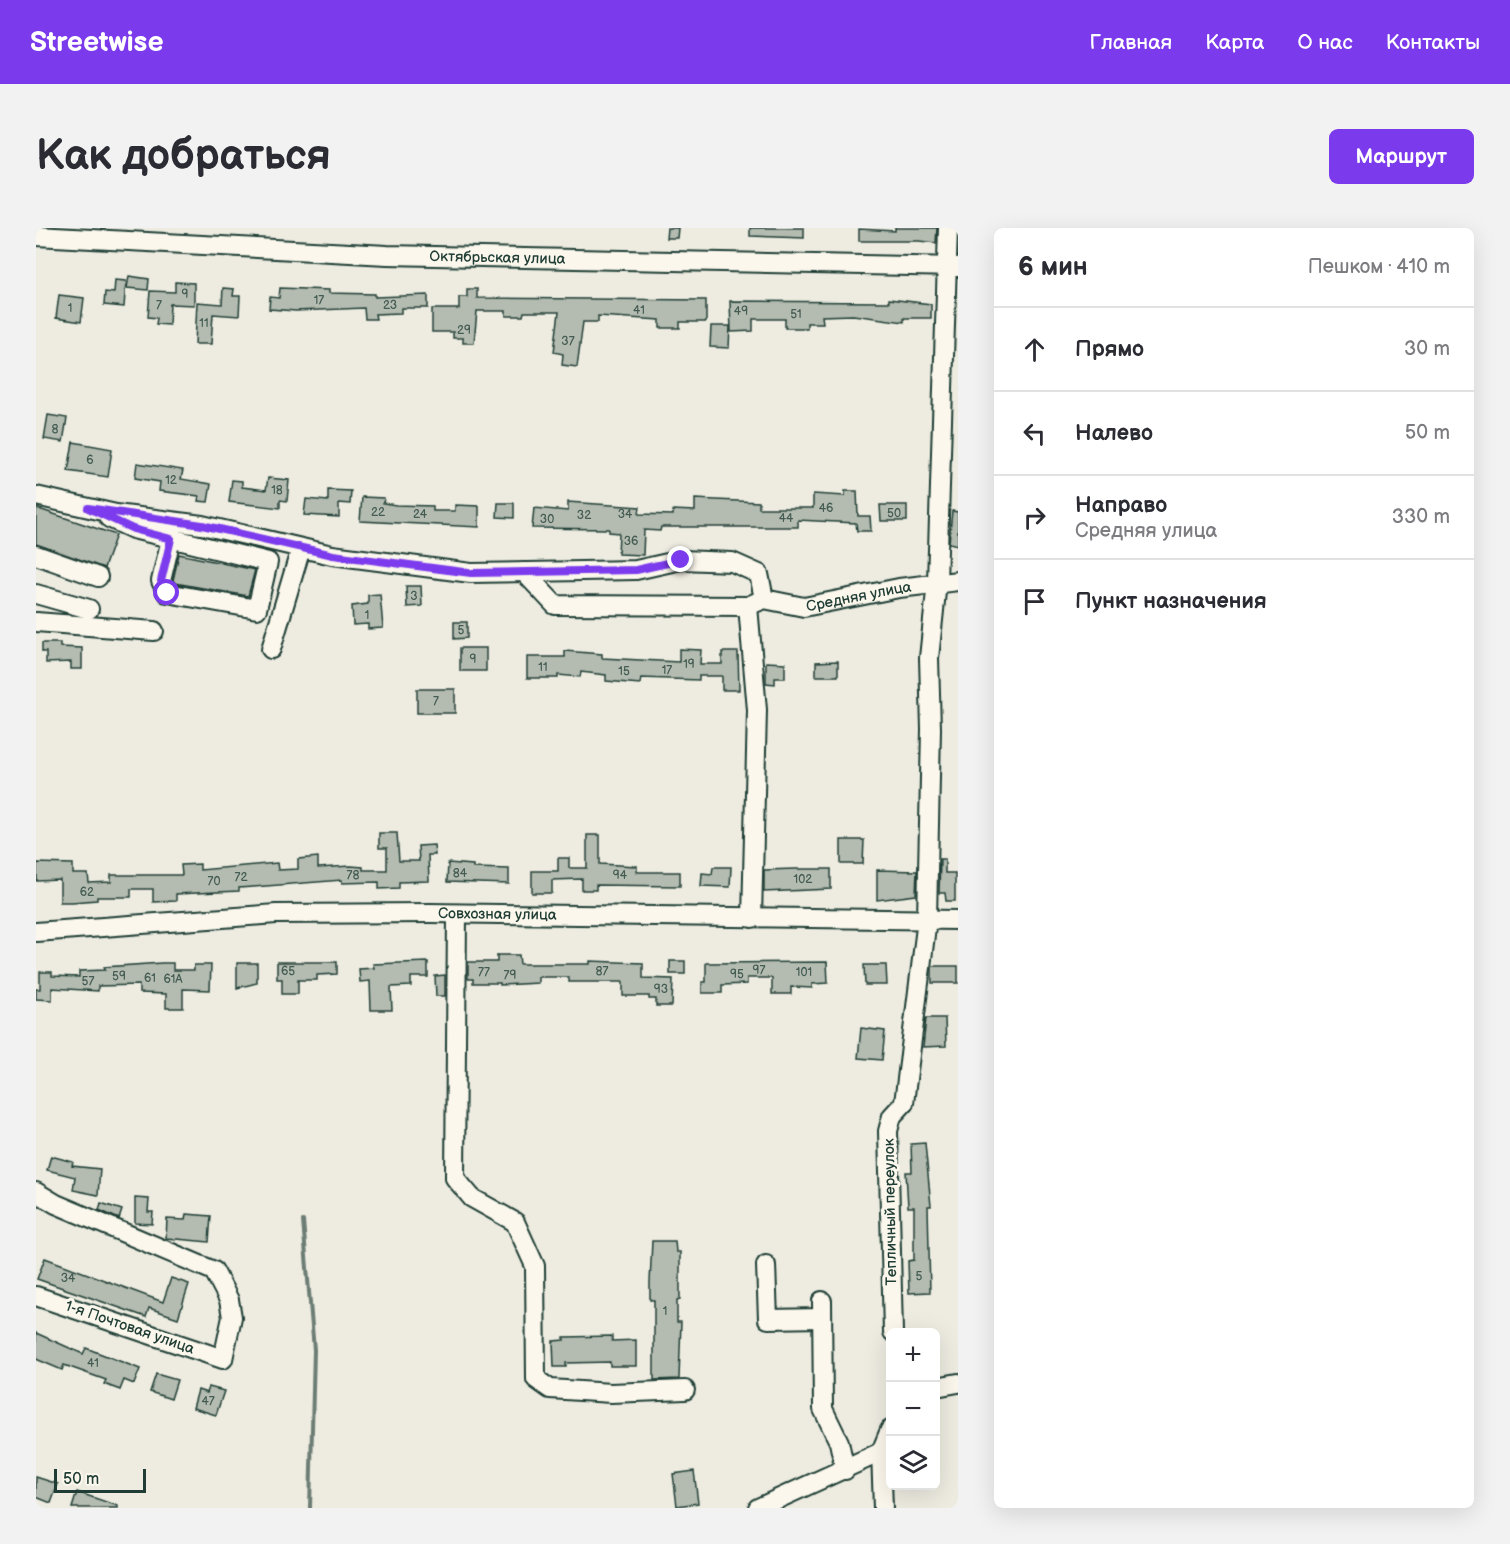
<!DOCTYPE html>
<html lang="ru">
<head>
<meta charset="utf-8">
<style>
  :root { --surface:#fff; --page:#f2f2f3; --text:#2b2b33; --muted:#7c7c81; --line:#e1e1e2; --accent:#7c3aed }
  body { margin:0; font-family:"Balsamiq Sans",sans-serif; background:var(--page); color:var(--text) }
  .controls { position:absolute; right:18px; bottom:18px; display:grid; overflow:hidden; border-radius:9px; box-shadow:0 6px 24px #0002 }
  .controls button { width:54px; height:54px; display:grid; place-items:center; padding:0; border:0; border-bottom:2px solid var(--line); background:var(--surface); color:var(--text); font:30px sans-serif }
  .scale { position:absolute; left:18px; bottom:15px; width:92px; box-sizing:border-box; padding-left:6px; border:3px solid #1f3d34; border-top:0; font-size:16px; line-height:21px; white-space:nowrap; color:#1f3d34; -webkit-text-stroke:4px #fbf7ec; paint-order:stroke }
  .stop { position:absolute; width:18px; height:18px; margin:-14px; border:4px solid #7c3aed; border-radius:50%; background:#fff }
  .stop.end { background:#7c3aed; border-color:#fff; box-shadow:0 2px 6px #0008 }
  .list { margin:0; padding:0; list-style:none }
  h2 { display:flex; justify-content:space-between; align-items:center; height:78px; margin:0; padding:0 24px; font-size:26px }
  h2 small { font-size:20px; font-weight:400; color:var(--muted) }
  .list li { display:grid; grid-template-columns:39px 1fr auto; gap:18px; align-items:center; box-sizing:border-box; height:84px; padding:0 24px; border-top:2px solid var(--line) }
  .list b { display:block; font-size:22px; white-space:nowrap }
  .list p { margin:0; font-size:20px; white-space:nowrap; color:var(--muted) }
  .list em { font-size:20px; font-style:normal; color:var(--muted) }
  .icon { flex:none; width:33px; height:33px; fill:none; stroke:currentColor; stroke-width:2; stroke-linecap:round; stroke-linejoin:round }
  .map { position:relative; flex:none; width:922px; height:1280px; overflow:hidden; border-radius:9px }
  header { display:flex; align-items:center; gap:36px; box-sizing:border-box; height:84px; padding:0 30px; background:var(--accent); color:#fff }
  header strong { font-size:28px }
  nav { display:flex; gap:33px; margin-inline-start:auto; font-size:21px }
  .intro { display:flex; align-items:center; justify-content:space-between; box-sizing:border-box; height:144px; padding:0 36px }
  h1 { margin:0; font-size:42px }
  .button { padding:15px 27px; border-radius:9px; background:var(--accent); color:#fff; font-size:21px; font-weight:700 }
  main { display:flex; gap:36px; padding:0 36px }
  aside { flex:1; background:var(--surface); border-radius:9px; box-shadow:0 6px 24px #0002 }
  .map>svg:first-child { display:block }
  .lines { fill:none; stroke-linecap:round; stroke-linejoin:round }
  .stream { stroke:#6c7d74; stroke-width:4 }
  .building { fill:#b4bbb0; stroke:#1f3d34; stroke-width:1.5 }
  .minor-casing { stroke:#1f3d34; stroke-width:22 }
  .minor { stroke:#fbf7ec; stroke-width:18 }
  .route { stroke:#7c3aed; stroke-width:8 }
  .labels { text-anchor:middle; stroke-width:6; stroke-linejoin:round; paint-order:stroke }
  .number-label { font-size:12px; fill:#445c53 }
  .street-label { font-size:15px; fill:#1f3d34; stroke:#fbf7ec }
</style>
</head>
<body>
<header>
<strong>Streetwise</strong>
<nav><a>Главная</a><a>Карта</a><a>О нас</a><a>Контакты</a></nav>
</header>
<div class="intro"><h1>Как добраться</h1><a class="button">Маршрут</a></div>
<main>
<div class="map">
<svg width="922" height="1280" viewBox="0 0 922 1280">
  <rect width="100%" height="100%" fill="#eeece1"/>
  <filter id="ink" filterUnits="userSpaceOnUse"><feTurbulence type="fractalNoise" baseFrequency=".0167" numOctaves="2"/><feDisplacementMap in="SourceGraphic" scale="12" xChannelSelector="R" yChannelSelector="G"/><feConvolveMatrix kernelMatrix="1 2 1 2 8 2 1 2 1" color-interpolation-filters="sRGB"/></filter>
  <g filter="url(#ink)">
    <g class="lines">
      <path class="stream" d="M267,993L278,1122L274,1280"/>
    </g>
    <g class="building">
      <path d="M631,0H642L641,10H630Z"/>
      <path d="M714,0H768V10L714,8Z"/>
      <path d="M859,0H901L900,15L883,13H823V1L859,3Z"/>
      <path d="M93,48L113,51L112,62L91,60Z"/>
      <path d="M79,52L90,53L88,79L68,77L69,64L78,65Z"/>
      <path d="M139,54L158,55V77L134,76L133,97L120,96L121,90L112,89L114,63L139,64Z"/>
      <path d="M187,60L198,61L197,68H204L203,88L177,86L175,116H159L161,74L186,76Z"/>
      <path d="M244,60L293,62V65L339,66V69L392,67V80H365V85L339,86L340,91H329L328,80L260,83L233,81L234,69L243,70Z"/>
      <path d="M431,61H441V70L670,72V94H644V100H624V92L562,88V94H547L541,139L526,137L527,126L518,124L523,84H488L487,88H470V83H441L438,115H427V110H417V104H396V81H423V69H431Z"/>
      <path d="M23,67L48,70L45,94L20,90Z"/>
      <path d="M853,71L895,76V90H868V94L817,87L786,88L787,95H771V100H749V91H717V103L695,104L694,73L853,74Z"/>
      <path d="M675,98H694L693,120L674,119Z"/>
      <path d="M12,187L31,190L27,214L8,211Z"/>
      <path d="M37,214L76,221L72,249L32,243Z"/>
      <path d="M101,235L147,242L145,251L175,256L172,274L162,273L163,268L123,263L124,254L99,250Z"/>
      <path d="M232,250L253,252L251,273L244,272V280L193,274L196,252L206,253V259L230,262Z"/>
      <path d="M292,262L315,263L314,276L303,275V289L268,287L270,271L292,273Z"/>
      <path d="M809,263H821L822,288H834L835,303H821L820,295L762,292V299H625L624,303L608,302L607,327L582,326L583,305L573,304V301L496,300L498,280L532,283V274L604,279L603,286L637,287V282L659,283V271L723,274V280H777V266L809,268Z"/>
      <path d="M326,269L348,270L347,275L360,277L397,278V283H419V277L443,278V299L324,293Z"/>
      <path d="M462,275H478V290L461,289Z"/>
      <path d="M844,277H871V293H845Z"/>
      <path d="M0,280L80,307L68,340L0,316Z"/>
      <path d="M916,283L922,284V317L913,315Z"/>
      <path d="M143,326L219,342L212,368L139,355L137,352Z"/>
      <path d="M370,358H385L386,378L371,379Z"/>
      <path d="M344,366L347,400L332,401V396L317,397L316,378L332,376V367Z"/>
      <path d="M418,394H431V410L418,411Z"/>
      <path d="M6,415H24V419L46,420V441H35V434L10,435V424H6Z"/>
      <rect x="424" y="420" width="26" height="23"/>
      <path d="M643,421L665,422L664,436H686V424H702L703,462H686V448H663V452L605,450L604,456L570,453V447L545,444L544,449L522,447V450H491V429H529V423L566,426V430L643,434Z"/>
      <path d="M802,433V448H780V434Z"/>
      <path d="M730,434L749,435V450H739V456L730,455Z"/>
      <rect x="381" y="461" width="38" height="24"/>
      <path d="M343,605H361L363,633H383L382,618L398,617L399,627H392L393,653L363,654V660L343,661V654L306,655V652L203,660V663L140,666V673L117,674V661H95V669H61V672L36,674H24V652L1,653V635L37,636V646H52L53,655L75,654V647H146L145,637L164,636V642L241,635L242,642L262,641V631L282,629V640L315,638L327,639V642H351V620H343Z"/>
      <path d="M551,607H564V636L601,638V644H644V658L560,657V662H546V651L516,652V665H496V643H522V630H533V640H551Z"/>
      <path d="M805,612H828L827,636H805Z"/>
      <path d="M904,631H909V645H919V673H910L909,665H903Z"/>
      <path d="M412,635L437,637V640L473,641V656L411,654Z"/>
      <path d="M677,639H695L694,659L665,658L666,645L676,646Z"/>
      <path d="M759,641H795V661L728,664V642Z"/>
      <path d="M841,642L881,643L880,667L841,672Z"/>
      <path d="M461,727H483L484,736H554V733L607,735V750L637,751L636,778H620V771H613V768H587V754H533V749H502V755L464,757V755H437V751H432V734H461Z"/>
      <rect x="634" y="733" width="15" height="13"/>
      <path d="M241,734H301V746L281,747V752H262V766H246V751H241Z"/>
      <path d="M392,734V749H375V758L355,759L356,782H335L334,753L324,754L323,741L338,740L337,736Z"/>
      <path d="M791,734L792,755L776,756V760L755,759V766H736V750H711V756L686,757V765H666V754H670V735Z"/>
      <path d="M126,735H137V742H158V737H175L174,762L147,761V780H130V766L103,765V757L62,758V763L16,760V772L0,771V761H4V744H16V748L43,749V743L69,742L68,739Z"/>
      <path d="M201,735H221V755L201,760Z"/>
      <path d="M828,737H850L851,757H829Z"/>
      <rect x="896" y="738" width="26" height="17"/>
      <path d="M409,747V768H400L399,748Z"/>
      <path d="M890,790H909L910,818L887,819Z"/>
      <path d="M825,800L849,803L846,832L822,830Z"/>
      <path d="M889,915L895,978H892L894,1064L873,1065L872,1033L878,1032V979H872L870,944H876L875,916Z"/>
      <path d="M15,928L37,934L36,938L64,941L62,967L37,962L39,949L11,942Z"/>
      <path d="M99,970L113,971L112,984H117L116,996L99,995Z"/>
      <path d="M65,975L86,982L83,991L63,982Z"/>
      <path d="M150,986L175,988L173,1014L130,1010L131,991L149,992Z"/>
      <path d="M616,1013H639L640,1024H644V1071L641,1072V1094H645L643,1151L618,1152V1072H614V1054Z"/>
      <path d="M9,1030L127,1074L135,1050L153,1056L142,1090L113,1080L110,1089L1,1051Z"/>
      <path d="M0,1105L47,1126L50,1120L104,1141L98,1156L88,1152L84,1162L68,1156L70,1152L28,1137L26,1142L0,1131Z"/>
      <path d="M576,1108V1113L600,1112V1138H574V1134L530,1135V1139H518L517,1113L528,1112V1109Z"/>
      <path d="M120,1146L141,1152L135,1171L114,1164Z"/>
      <path d="M173,1159L188,1163L180,1187L157,1180L162,1162L171,1165Z"/>
      <path d="M658,1243L662,1275L641,1278L637,1246Z"/>
      <path d="M0,1249L22,1256L15,1275L0,1269Z"/>
      <path d="M41,1264L82,1278V1280H36Z"/>
    </g>
    <g class="lines">
      <g class="minor-casing">
        <g id="minor">
          <path id="s1" d="M0,8L351,27L922,39"/>
          <path id="s2" d="M0,268L80,286L166,297L296,327L435,345L600,342L645,332L696,334L723,346L728,371L768,379L863,360L922,353"/>
          <path d="M73,290L97,301L232,334L221,381L131,365L125,353L135,311"/>
          <path d="M0,327L62,349"/>
          <path d="M488,344L519,377L712,378"/>
          <path d="M0,366L53,381"/>
          <path d="M0,394L118,403"/>
          <path d="M235,421L265,320"/>
          <path d="M421,686L419,950L436,970L479,994L499,1038L500,1151L514,1161L575,1165L649,1162"/>
          <path d="M716,690L721,482L712,378L728,371"/>
          <path id="s3" d="M0,704L240,686L394,685L922,692"/>
          <path d="M0,964L20,976L178,1043L193,1072L196,1089L187,1131L0,1068"/>
          <path d="M730,1037L732,1091L786,1090"/>
          <path d="M786,1073L787,1181L803,1214L809,1242"/>
          <path d="M857,1104L852,903L856,888L868,875L891,691L895,501L893,430L901,354L912,0"/>
          <path d="M900,1159L922,1155"/>
          <path d="M722,1280L845,1224"/>
          <path d="M847,1280L845,1224L854,1202"/>
        </g>
      </g>
      <use href="#minor" class="minor"/>
    </g>
  </g>
  <g class="lines" filter="url(#ink)">
    <path class="route" d="M131,365L125,353L135,311L97,301L52,280L166,297L297,327L435,345L600,342L645,332"/>
  </g>
  <g class="labels">
    <g class="number-label">
      <text x="149" y="70">9</text>
      <text x="283" y="76">17</text>
      <text x="123" y="81">7</text>
      <text x="354" y="81">23</text>
      <text x="34" y="84">1</text>
      <text x="603" y="86">41</text>
      <text x="705" y="87">49</text>
      <text x="760" y="90">51</text>
      <text x="168" y="99">11</text>
      <text x="428" y="106">29</text>
      <text x="532" y="117">37</text>
      <text x="19" y="205">8</text>
      <text x="54" y="236">6</text>
      <text x="135" y="256">12</text>
      <text x="241" y="266">18</text>
      <text x="790" y="284">46</text>
      <text x="342" y="288">22</text>
      <text x="858" y="289">50</text>
      <text x="384" y="290">24</text>
      <text x="589" y="290">34</text>
      <text x="548" y="291">32</text>
      <text x="750" y="294">44</text>
      <text x="511" y="295">30</text>
      <text x="595" y="317">36</text>
      <text x="378" y="372">3</text>
      <text x="331" y="391">1</text>
      <text x="425" y="406">5</text>
      <text x="437" y="435">9</text>
      <text x="653" y="440">19</text>
      <text x="507" y="443">11</text>
      <text x="631" y="446">17</text>
      <text x="588" y="447">15</text>
      <text x="400" y="477">7</text>
      <text x="424" y="649">84</text>
      <text x="317" y="651">78</text>
      <text x="584" y="651">94</text>
      <text x="205" y="653">72</text>
      <text x="767" y="655">102</text>
      <text x="178" y="657">70</text>
      <text x="51" y="668">62</text>
      <text x="723" y="746">97</text>
      <text x="252" y="747">65</text>
      <text x="566" y="747">87</text>
      <text x="448" y="748">77</text>
      <text x="768" y="748">101</text>
      <text x="701" y="750">95</text>
      <text x="474" y="751">79</text>
      <text x="83" y="752">59</text>
      <text x="114" y="754">61</text>
      <text x="137" y="755">61А</text>
      <text x="52" y="757">57</text>
      <text x="625" y="765">93</text>
      <text x="883" y="1052">5</text>
      <text x="32" y="1054">34</text>
      <text x="629" y="1087">1</text>
      <text x="57" y="1139">41</text>
      <text x="172" y="1177">47</text>
    </g>
    <g class="street-label">
      <text dy="5" stroke="none"><textPath href="#s1" startOffset="462">Октябрьская улица</textPath></text>
      <text dy="5" stroke="none"><textPath href="#s2" startOffset="856">Средняя улица</textPath></text>
      <text dy="5" stroke="none"><textPath href="#s3" startOffset="462">Совхозная улица</textPath></text>
      <text transform="translate(854 984) rotate(-91)" y="5">Тепличный переулок</text>
      <text transform="translate(94 1099) rotate(19)" y="5">1-я Почтовая улица</text>
    </g>
  </g>
</svg>
<div class="controls">
<button>+</button>
<button>−</button>
<button><svg class="icon" aria-label="layers" viewBox="0 0 24 24"><path d="M12 4l9 5-9 5-9-5zM3 14l9 5 9-5"/></svg></button>
</div>
<div class="scale">50 m</div>
<div class="stop" style="left:131px;top:365px"></div>
<div class="stop end" style="left:645px;top:332px"></div>
</div>
<aside>
<h2>6 мин<small>Пешком · 410 m</small></h2>
<ul class="list">
<li><svg class="icon" aria-label="ahead" viewBox="0 0 24 24"><path d="M12 20V5M6 11l6-6 6 6"/></svg><div><b>Прямо</b></div><em>30 m</em></li>
<li><svg class="icon" aria-label="left" viewBox="0 0 24 24"><path d="M17 20v-9H6M10 6l-5 5 5 5"/></svg><div><b>Налево</b></div><em>50 m</em></li>
<li><svg class="icon" aria-label="right" viewBox="0 0 24 24"><path d="M7 20v-9h11M14 6l5 5-5 5"/></svg><div><b>Направо</b><p>Средняя улица</p></div><em>330 m</em></li>
<li><svg class="icon" aria-label="arrive" viewBox="0 0 24 24"><path d="M6 21V4h12l-3 4 3 4H6"/></svg><div><b>Пункт назначения</b></div></li>
</ul>
</aside>
</main>
</body>
</html>
